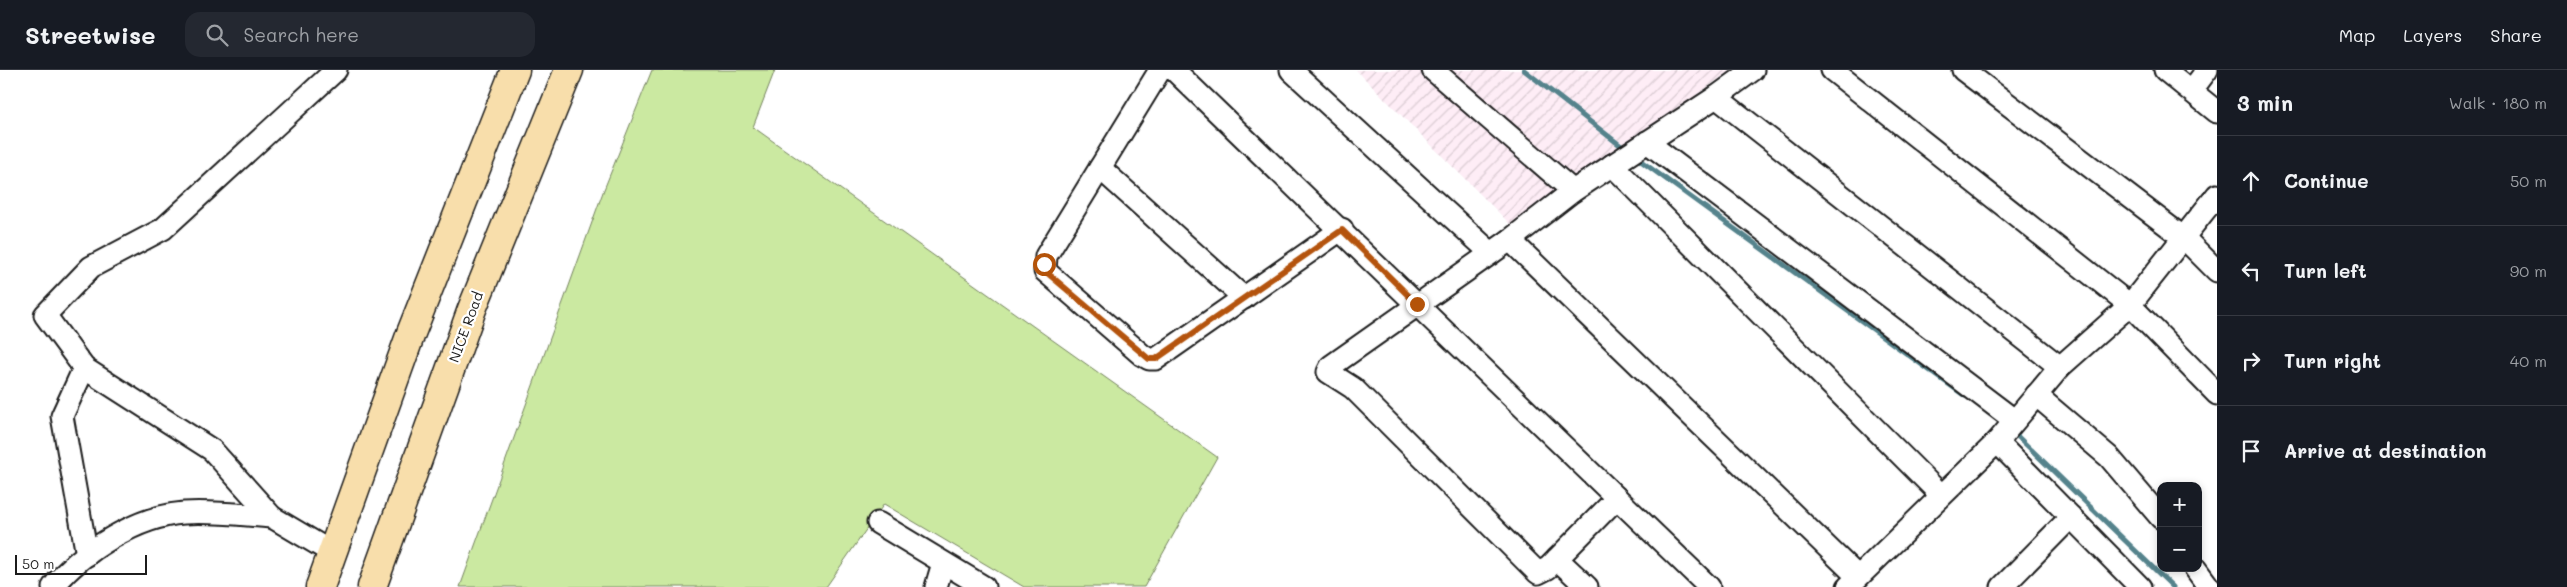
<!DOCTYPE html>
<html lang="en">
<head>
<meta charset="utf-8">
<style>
  :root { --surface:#171b24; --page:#242831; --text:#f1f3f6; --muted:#9ea1a6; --line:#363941 }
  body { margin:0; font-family:Mali,sans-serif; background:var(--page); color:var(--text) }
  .controls { position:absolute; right:15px; bottom:15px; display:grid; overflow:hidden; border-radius:10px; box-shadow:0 2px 8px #0003 }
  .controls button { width:45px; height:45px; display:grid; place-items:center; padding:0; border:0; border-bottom:1px solid var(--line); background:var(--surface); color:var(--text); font:25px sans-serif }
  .scale { position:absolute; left:15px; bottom:12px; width:132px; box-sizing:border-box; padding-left:5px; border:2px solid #1c1c1c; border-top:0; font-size:14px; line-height:18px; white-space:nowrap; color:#1c1c1c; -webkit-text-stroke:4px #fff; paint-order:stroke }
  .stop { position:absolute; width:15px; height:15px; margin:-11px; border:4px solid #b45309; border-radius:50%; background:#fff }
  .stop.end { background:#b45309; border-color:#fff; box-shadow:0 1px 5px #0008 }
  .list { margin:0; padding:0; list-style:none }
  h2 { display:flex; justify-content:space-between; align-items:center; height:65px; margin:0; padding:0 20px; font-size:21px }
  h2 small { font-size:16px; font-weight:400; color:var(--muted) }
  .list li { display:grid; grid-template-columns:32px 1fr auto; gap:15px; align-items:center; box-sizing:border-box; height:90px; padding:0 20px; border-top:1px solid var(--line) }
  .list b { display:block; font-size:19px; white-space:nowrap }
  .list em { font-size:16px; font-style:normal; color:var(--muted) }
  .icon { flex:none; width:28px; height:28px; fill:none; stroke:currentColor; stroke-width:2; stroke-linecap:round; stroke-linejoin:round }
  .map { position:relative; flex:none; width:2217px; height:517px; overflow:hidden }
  header { display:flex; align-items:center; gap:30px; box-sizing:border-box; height:70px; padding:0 25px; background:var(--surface); border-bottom:1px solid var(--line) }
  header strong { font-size:24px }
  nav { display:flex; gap:28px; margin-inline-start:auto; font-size:18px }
  .search { width:350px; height:45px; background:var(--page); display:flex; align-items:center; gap:12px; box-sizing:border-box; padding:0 18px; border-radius:15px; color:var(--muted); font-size:19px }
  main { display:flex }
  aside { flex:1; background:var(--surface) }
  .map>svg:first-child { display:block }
  .industrial { fill:url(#industrial-furrows) }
  .grass { fill:#cbe9a1; stroke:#74825e }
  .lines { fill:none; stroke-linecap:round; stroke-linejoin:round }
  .stream { stroke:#54838c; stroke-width:5 }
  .minor-casing { stroke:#1c1c1c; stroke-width:25 }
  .highway-casing { stroke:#1c1c1c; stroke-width:31 }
  .minor { stroke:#fff; stroke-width:21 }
  .highway { stroke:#f8deab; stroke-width:28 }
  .route { stroke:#b45309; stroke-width:6 }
  .labels { text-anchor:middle; stroke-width:4.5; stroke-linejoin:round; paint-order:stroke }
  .street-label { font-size:14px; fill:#1c1c1c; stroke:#fff }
</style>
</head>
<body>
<header>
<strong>Streetwise</strong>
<div class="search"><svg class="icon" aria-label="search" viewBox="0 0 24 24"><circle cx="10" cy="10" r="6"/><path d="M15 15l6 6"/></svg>Search here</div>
<nav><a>Map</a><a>Layers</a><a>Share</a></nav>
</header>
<main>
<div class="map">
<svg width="2217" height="517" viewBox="0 0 2217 517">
  <defs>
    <pattern id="industrial-furrows" width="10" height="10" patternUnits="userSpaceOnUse" patternTransform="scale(1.25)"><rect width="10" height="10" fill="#feedf6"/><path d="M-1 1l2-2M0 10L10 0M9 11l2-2" fill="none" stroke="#d9cbd2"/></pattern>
  </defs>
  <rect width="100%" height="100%" fill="#fff"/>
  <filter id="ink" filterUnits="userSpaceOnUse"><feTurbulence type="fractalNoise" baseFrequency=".02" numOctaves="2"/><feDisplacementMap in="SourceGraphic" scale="10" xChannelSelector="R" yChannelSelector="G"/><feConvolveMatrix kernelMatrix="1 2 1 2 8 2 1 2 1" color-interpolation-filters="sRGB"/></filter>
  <g filter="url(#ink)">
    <path class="industrial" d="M1356,0H1732L1511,155Z"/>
    <path class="grass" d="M652,0H775L753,57L1217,387L1144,517H1024L884,434L826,517H460L603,122Z"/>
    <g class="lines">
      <g class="stream">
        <path d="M1524,0L1625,79"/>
        <path d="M1634,86L1965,326"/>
        <path d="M2012,361L2173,517"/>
      </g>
      <g class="minor-casing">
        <g id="minor">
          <path d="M1160,0L1046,186L1045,201L1142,285L1149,289H1156L1342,159"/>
          <path d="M1174,0L1709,517"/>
          <path d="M1291,0L1491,183"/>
          <path d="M1433,0L1573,121"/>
          <path d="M1832,0L2130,235L2217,324"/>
          <path d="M1963,0L2184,168L2217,201"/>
          <path d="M2165,0L2217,42"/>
          <path d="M2192,20L2207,0"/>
          <path d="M1716,27L2060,297"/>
          <path d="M1647,72L2014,350"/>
          <path d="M1612,95L1941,425"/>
          <path d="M1100,98L1244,228"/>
          <path d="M1510,170L1858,507"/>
          <path d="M84,298L62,346L87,485"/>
          <path d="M2036,325L2109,387L2161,448"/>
          <path d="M1997,372L2140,517"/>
          <path d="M1617,428L1548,498L1538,503L1353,318L1328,302L1331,296L1510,170L1573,121L1716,27L1753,0"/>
          <path d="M878,453L984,517"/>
          <path d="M331,482L272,447L212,380L84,298L45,245L91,197L163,159L336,0"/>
          <path d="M1557,489L1587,517"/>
          <path d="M2195,498L2209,517"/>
          <path d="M53,517C82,481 138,446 184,443C213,441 243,445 272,447"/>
          <path d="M936,517L943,493"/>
          <path d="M1848,517L1997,372L2060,297L2130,235L2217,125"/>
          <path d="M2002,517L2071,447"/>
        </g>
      </g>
      <g class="highway-casing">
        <g id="highway">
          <path d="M320,517L411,263L515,0"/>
          <path d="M372,517L472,239L569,0"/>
        </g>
      </g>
      <use href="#minor" class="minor"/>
      <use href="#highway" class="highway"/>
    </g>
  </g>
  <g class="lines" filter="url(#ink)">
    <path class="route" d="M1044,194L1045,201L1149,289H1156L1342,160L1417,234"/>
  </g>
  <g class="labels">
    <g class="street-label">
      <text transform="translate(466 257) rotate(-70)" y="5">NICE Road</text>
    </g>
  </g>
</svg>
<div class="controls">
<button>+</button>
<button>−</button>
</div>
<div class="scale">50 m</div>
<div class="stop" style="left:1044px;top:194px"></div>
<div class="stop end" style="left:1417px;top:234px"></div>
</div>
<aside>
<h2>3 min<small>Walk · 180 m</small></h2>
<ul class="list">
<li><svg class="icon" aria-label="ahead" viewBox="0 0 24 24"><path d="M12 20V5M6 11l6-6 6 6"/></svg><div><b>Continue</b></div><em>50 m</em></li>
<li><svg class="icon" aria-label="left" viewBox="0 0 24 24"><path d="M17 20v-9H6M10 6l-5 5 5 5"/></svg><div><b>Turn left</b></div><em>90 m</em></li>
<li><svg class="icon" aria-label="right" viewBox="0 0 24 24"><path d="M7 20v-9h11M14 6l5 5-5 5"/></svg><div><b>Turn right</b></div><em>40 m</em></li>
<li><svg class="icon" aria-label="arrive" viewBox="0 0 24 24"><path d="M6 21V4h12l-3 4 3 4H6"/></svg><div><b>Arrive at destination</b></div></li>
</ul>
</aside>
</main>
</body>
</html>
